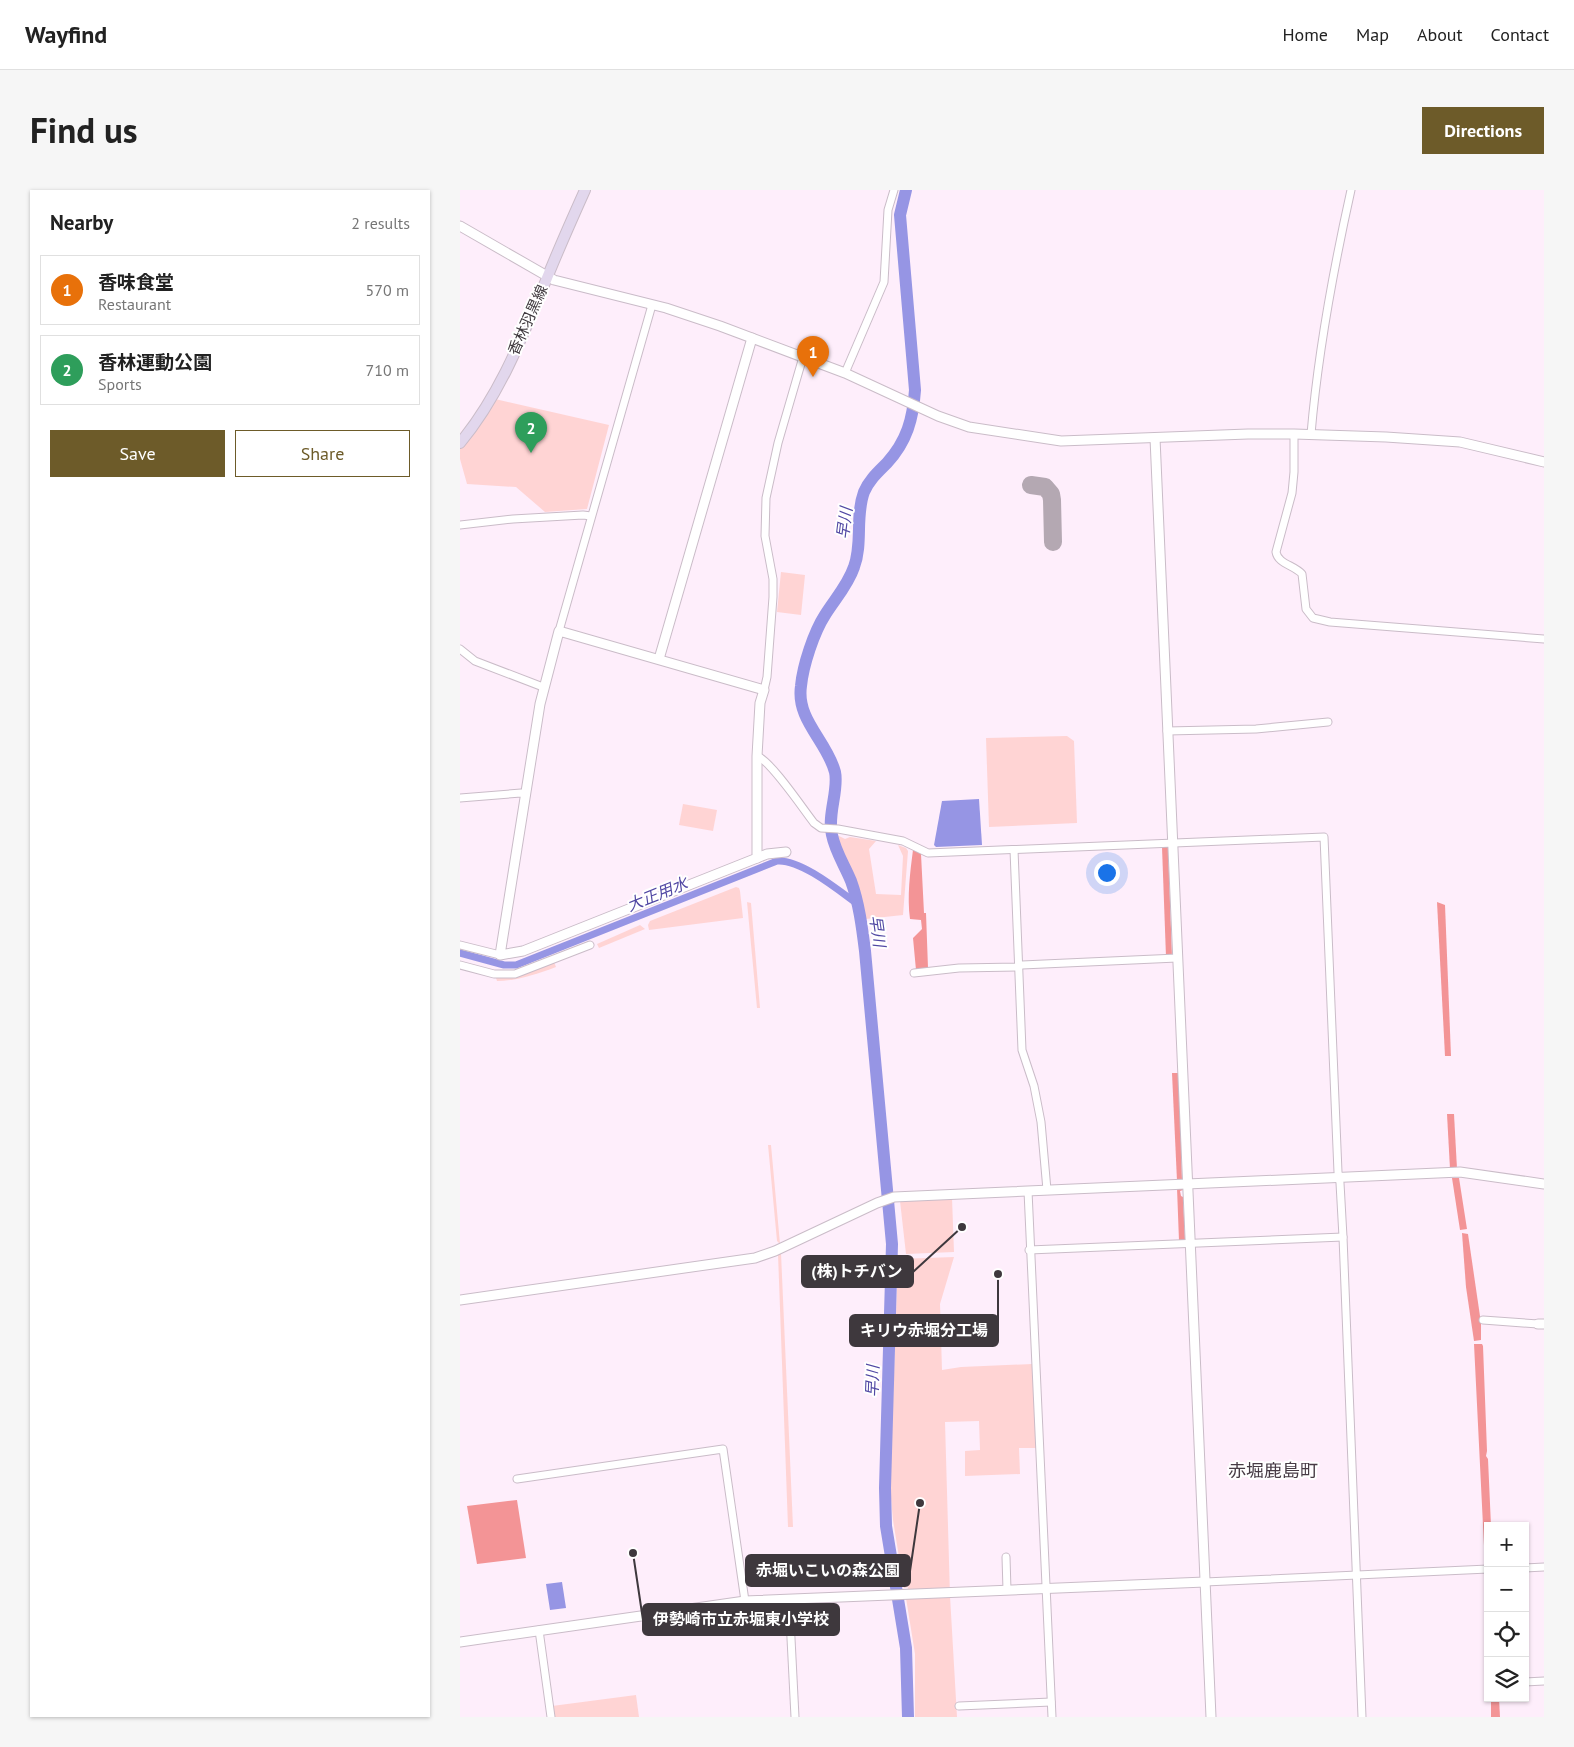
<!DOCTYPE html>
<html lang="en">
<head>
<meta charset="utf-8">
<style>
  :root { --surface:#fff; --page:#f6f6f6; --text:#222; --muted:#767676; --line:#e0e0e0; --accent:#6d5b29 }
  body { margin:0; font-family:"PT Sans","Noto Sans JP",sans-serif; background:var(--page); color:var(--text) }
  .controls { position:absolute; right:15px; bottom:15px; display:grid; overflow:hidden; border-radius:0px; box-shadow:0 1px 4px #0004 }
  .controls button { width:45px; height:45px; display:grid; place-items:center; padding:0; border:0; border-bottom:1px solid var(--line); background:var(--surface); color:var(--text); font:25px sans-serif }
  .you { position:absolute; left:646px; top:682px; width:18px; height:18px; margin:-12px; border:4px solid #fff; border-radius:50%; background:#1a73e8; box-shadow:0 0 0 8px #1a73e833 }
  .badge { display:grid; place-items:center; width:32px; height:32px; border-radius:50%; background:var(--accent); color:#fff; font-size:16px; font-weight:700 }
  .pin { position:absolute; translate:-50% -41px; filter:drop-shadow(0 1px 2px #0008) }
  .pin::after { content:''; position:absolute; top:26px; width:18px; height:15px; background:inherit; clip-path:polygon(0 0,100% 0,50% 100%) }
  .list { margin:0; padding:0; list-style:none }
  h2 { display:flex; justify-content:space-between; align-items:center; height:65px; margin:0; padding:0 20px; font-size:21px }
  h2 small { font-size:16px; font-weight:400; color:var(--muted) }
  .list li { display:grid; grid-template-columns:32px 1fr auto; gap:15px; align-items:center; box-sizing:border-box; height:70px; margin:0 10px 10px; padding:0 10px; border:1px solid var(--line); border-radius:0px }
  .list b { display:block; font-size:19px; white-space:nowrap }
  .list p { margin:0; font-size:16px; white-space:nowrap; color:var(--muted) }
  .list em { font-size:16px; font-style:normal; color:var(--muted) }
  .actions { display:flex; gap:10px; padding:15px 20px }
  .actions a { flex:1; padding:11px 0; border:1px solid var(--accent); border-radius:0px; text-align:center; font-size:18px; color:var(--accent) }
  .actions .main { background:var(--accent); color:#fff }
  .icon { flex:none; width:28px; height:28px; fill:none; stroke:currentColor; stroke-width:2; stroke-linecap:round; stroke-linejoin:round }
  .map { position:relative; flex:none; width:1084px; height:1527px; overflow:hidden; border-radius:0px }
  header { display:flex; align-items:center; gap:30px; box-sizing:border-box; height:70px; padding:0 25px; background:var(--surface); border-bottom:1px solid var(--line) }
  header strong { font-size:24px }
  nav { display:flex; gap:28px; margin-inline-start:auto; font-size:18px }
  .intro { display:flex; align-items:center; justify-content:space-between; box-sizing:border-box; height:120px; padding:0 30px }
  h1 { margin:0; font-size:35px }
  .button { padding:12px 22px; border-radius:0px; background:var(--accent); color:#fff; font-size:18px; font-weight:700 }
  main { display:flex; gap:30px; padding:0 30px }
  aside { flex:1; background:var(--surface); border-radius:0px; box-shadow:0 1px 4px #0004 }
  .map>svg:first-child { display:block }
  .green { fill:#ffd4d4 }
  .forest { fill:#f39496 }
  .water { fill:#9695e4 }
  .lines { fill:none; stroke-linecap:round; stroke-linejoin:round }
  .canal { stroke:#9695e4; stroke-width:7 }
  .river { stroke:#9695e4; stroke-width:12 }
  .taxiway { stroke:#b4a8b2; stroke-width:18 }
  .minor-casing { stroke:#cabcc8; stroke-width:9 }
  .tertiary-casing { stroke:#cabcc8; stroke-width:11 }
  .secondary-casing { stroke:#cabcc8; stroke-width:12 }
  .minor { stroke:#fff; stroke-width:7 }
  .tertiary { stroke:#fff; stroke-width:9 }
  .secondary { stroke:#e2d7ed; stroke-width:10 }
  .labels { text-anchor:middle; stroke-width:4; stroke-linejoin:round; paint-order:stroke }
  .street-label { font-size:15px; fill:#3e383d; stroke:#fff }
  .water-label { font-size:16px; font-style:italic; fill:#5047a3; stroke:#fff }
  .quarter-label { font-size:18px; fill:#473b45; stroke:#fff }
  .leader { fill:none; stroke:#3e383d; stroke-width:2 }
  .callout-dot { fill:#3e383d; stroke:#fff; stroke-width:2 }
  .callout { fill:#3e383d; stroke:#3e383d; stroke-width:2 }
  .callout-label { font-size:16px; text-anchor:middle; font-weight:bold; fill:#fff }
</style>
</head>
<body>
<header>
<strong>Wayfind</strong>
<nav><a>Home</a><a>Map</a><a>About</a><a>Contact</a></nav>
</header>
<div class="intro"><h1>Find us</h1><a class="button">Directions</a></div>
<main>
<aside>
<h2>Nearby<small>2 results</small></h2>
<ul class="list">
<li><span class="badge" style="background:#e8710a">1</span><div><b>香味食堂</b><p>Restaurant</p></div><em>570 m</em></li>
<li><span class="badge" style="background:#2e9e5b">2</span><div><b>香林運動公園</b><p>Sports</p></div><em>710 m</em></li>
</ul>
<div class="actions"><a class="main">Save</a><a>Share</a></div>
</aside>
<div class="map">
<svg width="1084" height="1527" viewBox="0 0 1084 1527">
  <rect width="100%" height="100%" fill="#feeefb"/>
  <g class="green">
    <path d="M35,209L149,235L127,319L85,322L56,297L7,294L0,269V257Z"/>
    <path d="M321,382L345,385L341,425L317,422Z"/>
    <path d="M607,546L614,551L617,633L529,637L526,548Z"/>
    <path d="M223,614L257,620L253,641L219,635Z"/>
    <path d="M377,645L385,649L390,647L416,651L409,659L416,704L441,705L443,666L438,655L446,658L448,661L443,725L406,729L396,690L384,666Z"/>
    <path d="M276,697L279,698L280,701L283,728L189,740L188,735L190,731Z"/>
    <path d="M287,712L291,713L300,818H297Z"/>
    <path d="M180,735L185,739L139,758L137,754Z"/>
    <path d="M94,772L96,777C77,784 57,791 37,791L36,788Z"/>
    <path d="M308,955H311L320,1054L317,1051Z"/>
    <path d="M492,1008L494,1062L446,1064L440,1011Z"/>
    <path d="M321,1063L333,1337H328L318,1064Z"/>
    <path d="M494,1067L480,1114L482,1180L501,1177L572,1174L577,1258H559L560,1284L505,1286V1261L520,1260L519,1231L485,1232L490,1406L497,1527H455V1464L446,1408L448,1397L444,1398L433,1330L430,1297L438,1069Z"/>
    <path d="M176,1505L179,1527H94L92,1516Z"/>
  </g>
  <g class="forest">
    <path d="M702,657H708L712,767H706Z"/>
    <path d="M453,660L461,664L464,723H466L468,778L456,780L453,748L462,739L461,730L450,729C447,706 450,683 453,660Z"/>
    <path d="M977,712L985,715L991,866H985Z"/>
    <path d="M712,883H719L722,991H717Z"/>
    <path d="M987,924H994L997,979H990Z"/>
    <path d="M992,988H999L1007,1039L1000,1040Z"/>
    <path d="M717,998L722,999L723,1000L720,1001L721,1006L723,1007L725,1049L723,1051H719Z"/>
    <path d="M1002,1043L1008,1044L1021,1133V1150L1014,1151L1006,1097Z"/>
    <path d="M1014,1154H1022L1023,1156L1027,1261L1026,1266L1028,1269L1031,1336H1028V1376H1025Z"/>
    <path d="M57,1310L66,1368L17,1374L7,1316Z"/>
    <path d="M1031,1508H1039L1040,1527H1031Z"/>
  </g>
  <g class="water">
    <path d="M519,609L522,655L476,657L474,655L482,611Z"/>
    <path d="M102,1392L106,1418L90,1420L86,1394Z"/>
  </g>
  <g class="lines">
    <path class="canal" d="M0,763L44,775H56L317,671C340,669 377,699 396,713"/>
    <path class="river" d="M446,0L440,25L455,200C453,229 447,251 427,273C418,282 409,290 404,302C395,326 403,353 394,377C388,395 375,409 365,425C354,442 343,475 341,496C336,530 367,551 375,582C379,600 367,625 372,645C375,661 385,676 391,691C399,713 402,737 405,761L432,1054L425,1298L426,1336L446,1458L448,1527"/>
    <path class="taxiway" d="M571,295L585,297L591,304L592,310L593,352"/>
    <g class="minor-casing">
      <g id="minor">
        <path d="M385,183L424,92L428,20L434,0"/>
        <path d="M834,244V282L832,303L816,362C818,374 834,375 842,384L846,419L853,428L870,432L1084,449"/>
        <path d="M851,244C858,162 873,81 891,0"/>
        <path d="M0,335L53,329L123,325L131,326"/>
        <path d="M99,441L192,115"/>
        <path d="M0,459L15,471L83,497"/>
        <path d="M304,500L307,487L313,407V389L305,346L306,308L318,253L343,167"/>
        <path d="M707,541L796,539L868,532"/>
        <path d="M297,566C311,571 343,619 354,633L361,638L378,639L443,651L468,663L864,647L878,982L880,993L883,1047L902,1527"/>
        <path d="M0,608L61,603L66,605"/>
        <path d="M554,660L562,860L574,896L581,932L587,1000"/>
        <path d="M0,755L40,765"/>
        <path d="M0,775L34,784H55L130,755"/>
        <path d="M454,783L499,778L557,777L562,775L717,768"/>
        <path d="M568,1001L592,1527"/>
        <path d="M569,1060L883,1047"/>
        <path d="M1023,1130L1078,1134"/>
        <path d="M57,1289L263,1259L285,1411"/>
        <path d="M546,1367L547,1400"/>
        <path d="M1065,1378L1084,1377"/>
        <path d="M745,1392L1028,1379"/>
        <path d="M329,1409L335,1527"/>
        <path d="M79,1440L91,1527"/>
        <path d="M1065,1492L1084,1491"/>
        <path d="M499,1516L591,1512"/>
      </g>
    </g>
    <g class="tertiary-casing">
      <g id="tertiary">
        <path d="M0,36L94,90L206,118L260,136L385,183L478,226L509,237L601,251L788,244H834L926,247L1000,252L1084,272"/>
        <path d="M695,248L751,1527"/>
        <path d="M99,441L304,500L300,513L297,566V668L63,761L40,765L80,514Z"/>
        <path d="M199,469L292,148"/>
        <path d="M297,668L307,664L326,662"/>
        <path d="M0,1110L295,1068L315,1061L417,1013L434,1007L1000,982L1084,994"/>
        <path d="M1078,1134H1084"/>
        <path d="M0,1452L285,1411L745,1392"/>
      </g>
    </g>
    <g class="secondary-casing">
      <path id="secondary" d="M0,253C40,205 63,145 87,88C99,58 112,29 125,0"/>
    </g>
    <use href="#minor" class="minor"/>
    <use href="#tertiary" class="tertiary"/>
    <use href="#secondary" class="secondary"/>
  </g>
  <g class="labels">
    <g class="street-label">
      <text transform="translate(68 130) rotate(-66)" y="5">香林羽黒線</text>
    </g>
    <g class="water-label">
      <text transform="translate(384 333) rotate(-83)" y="6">早川</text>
      <text transform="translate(197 704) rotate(-22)" y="6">大正用水</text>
      <text transform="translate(418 741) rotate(82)" y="6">早川</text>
      <text transform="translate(412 1191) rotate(-88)" y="6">早川</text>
    </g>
    <g class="quarter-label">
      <text x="813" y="1287">赤堀鹿島町</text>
    </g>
  </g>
  <path class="leader" d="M502 1037L453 1082M538 1084L538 1141M460 1313L450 1381M173 1363L183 1430"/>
  <g class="callout-dot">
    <circle cx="502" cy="1037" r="5"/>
    <circle cx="538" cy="1084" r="5"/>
    <circle cx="460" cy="1313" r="5"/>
    <circle cx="173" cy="1363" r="5"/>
  </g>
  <g class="callout">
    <rect x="342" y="1066" width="111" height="31" rx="5"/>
    <rect x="390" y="1125" width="148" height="31" rx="5"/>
    <rect x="286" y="1365" width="164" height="31" rx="5"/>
    <rect x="183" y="1414" width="196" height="31" rx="5"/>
  </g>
  <g class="callout-label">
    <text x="397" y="1087">(株)トチバン</text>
    <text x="464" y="1146">キリウ赤堀分工場</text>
    <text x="368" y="1386">赤堀いこいの森公園</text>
    <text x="281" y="1435">伊勢崎市立赤堀東小学校</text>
  </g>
</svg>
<div class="controls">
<button>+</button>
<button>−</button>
<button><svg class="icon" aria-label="locate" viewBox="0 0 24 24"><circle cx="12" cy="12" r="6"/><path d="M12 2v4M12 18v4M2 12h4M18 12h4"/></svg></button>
<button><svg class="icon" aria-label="layers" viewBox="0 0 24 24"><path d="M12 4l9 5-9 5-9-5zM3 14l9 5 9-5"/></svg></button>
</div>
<div class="you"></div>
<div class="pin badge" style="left:353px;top:187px;background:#e8710a">1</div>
<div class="pin badge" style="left:71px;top:263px;background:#2e9e5b">2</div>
</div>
</main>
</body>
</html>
